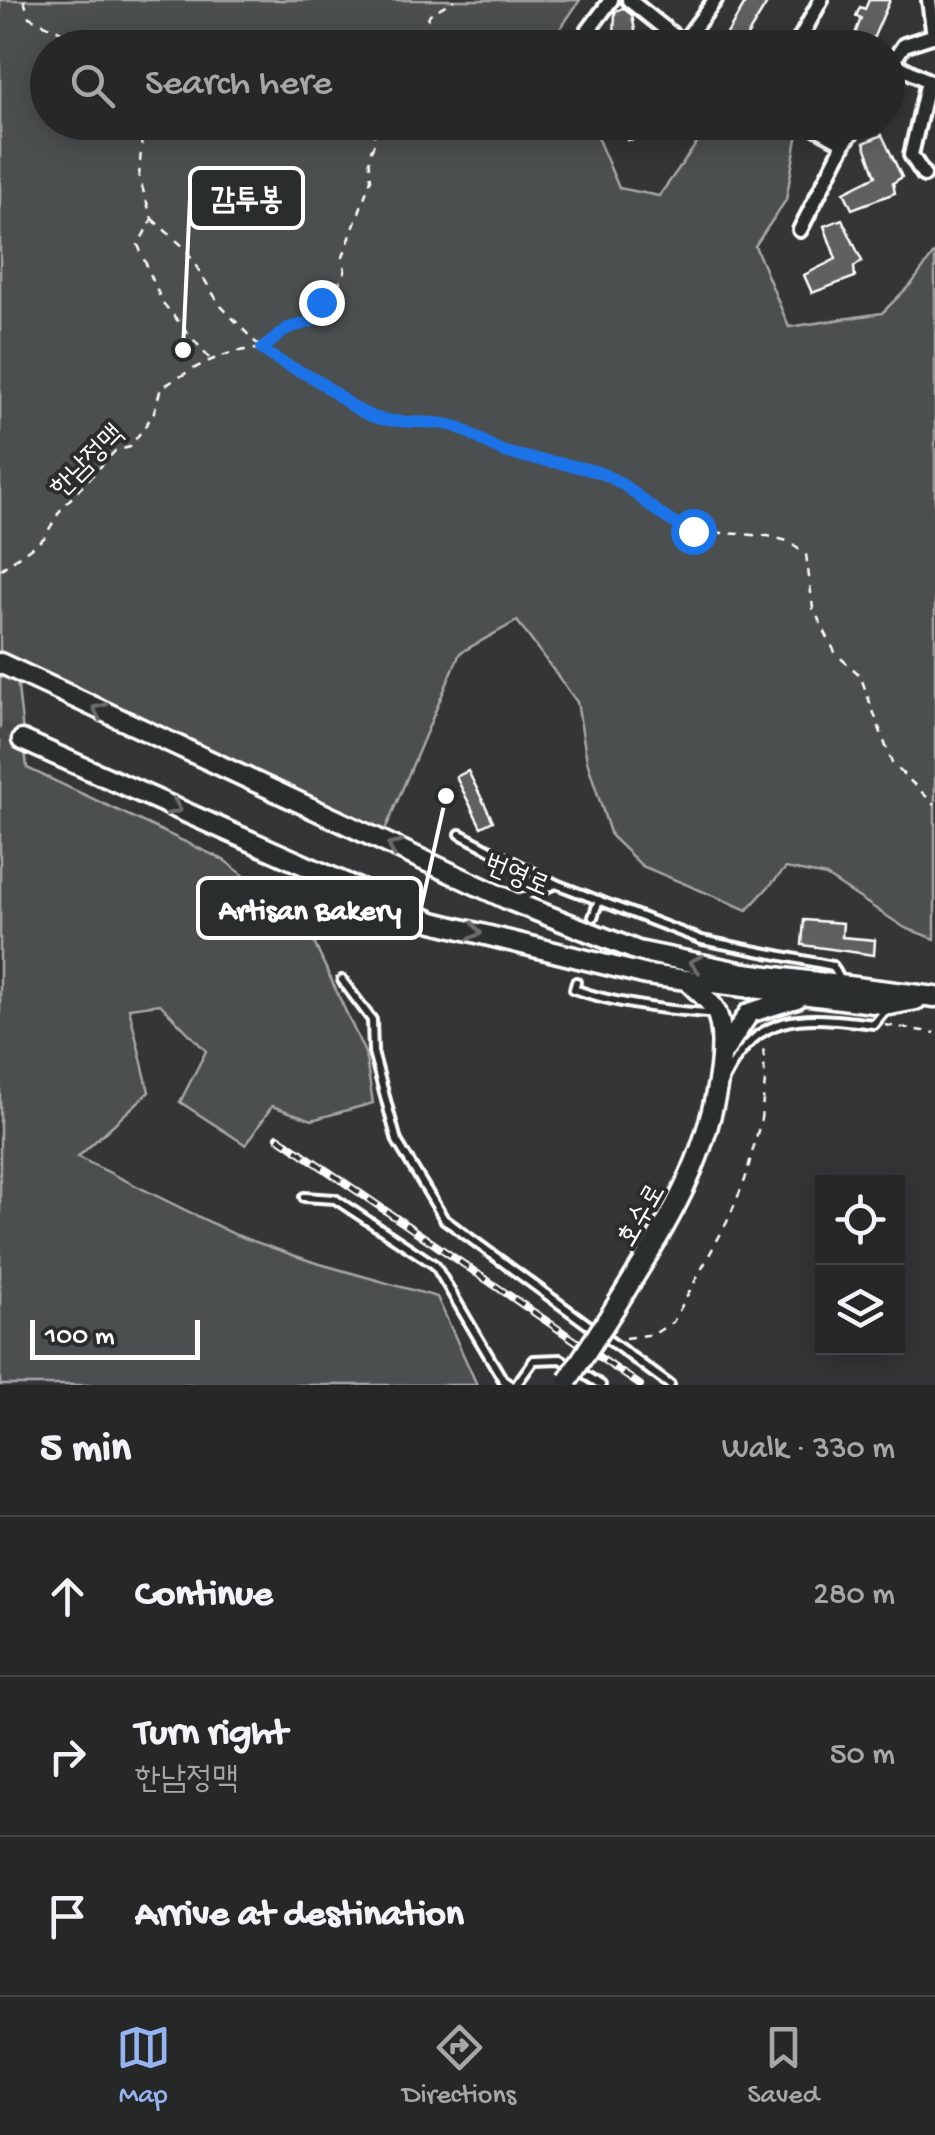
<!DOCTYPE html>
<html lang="en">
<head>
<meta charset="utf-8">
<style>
  :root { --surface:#262828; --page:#323434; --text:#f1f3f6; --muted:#a4a6a8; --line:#424445; --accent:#95b2f1 }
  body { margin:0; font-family:"Gochi Hand","Poor Story",sans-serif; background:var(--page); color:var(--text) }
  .controls { position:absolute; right:30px; bottom:30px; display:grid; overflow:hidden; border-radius:0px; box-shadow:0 5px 25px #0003 }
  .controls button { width:90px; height:90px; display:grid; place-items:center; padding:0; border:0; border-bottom:2px solid var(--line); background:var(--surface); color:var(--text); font:50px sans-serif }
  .scale { position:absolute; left:30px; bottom:25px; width:170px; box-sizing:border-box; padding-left:10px; border:5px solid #fff; border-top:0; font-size:28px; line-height:35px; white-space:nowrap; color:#fff; -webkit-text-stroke:8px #2a2d2e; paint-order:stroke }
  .stop { position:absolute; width:30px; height:30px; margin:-22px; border:8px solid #1a73e8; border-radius:50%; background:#fff }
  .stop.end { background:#1a73e8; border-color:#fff; box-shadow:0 2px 10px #0008 }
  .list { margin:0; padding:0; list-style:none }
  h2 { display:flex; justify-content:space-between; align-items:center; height:130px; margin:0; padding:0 40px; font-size:42px }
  h2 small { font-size:32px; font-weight:400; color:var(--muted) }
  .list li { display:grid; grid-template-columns:65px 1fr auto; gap:30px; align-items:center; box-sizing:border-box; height:160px; padding:0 40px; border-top:2px solid var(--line) }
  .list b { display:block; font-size:38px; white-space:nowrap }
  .list p { margin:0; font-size:32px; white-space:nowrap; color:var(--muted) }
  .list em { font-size:32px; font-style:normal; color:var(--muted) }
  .icon { flex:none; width:55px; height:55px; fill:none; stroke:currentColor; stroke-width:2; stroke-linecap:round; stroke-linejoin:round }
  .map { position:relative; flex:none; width:935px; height:1385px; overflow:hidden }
  .search { position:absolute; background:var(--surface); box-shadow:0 5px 25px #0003; left:30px; right:30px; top:30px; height:110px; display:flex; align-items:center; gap:25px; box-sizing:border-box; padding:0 35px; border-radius:55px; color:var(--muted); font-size:38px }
  .sheet { height:610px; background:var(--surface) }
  nav { display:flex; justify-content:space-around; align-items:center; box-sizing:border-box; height:140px; border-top:2px solid var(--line); background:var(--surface); font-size:28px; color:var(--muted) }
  nav a { display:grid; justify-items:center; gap:5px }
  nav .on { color:var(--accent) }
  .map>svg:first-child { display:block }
  .green { fill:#4c4f50; stroke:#a6a7a8; stroke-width:2.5 }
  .building { fill:#5f6162; stroke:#fff; stroke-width:2.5 }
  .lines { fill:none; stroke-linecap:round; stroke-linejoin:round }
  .secondary-tunnel { stroke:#47494a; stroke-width:18; stroke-dasharray:18 9; stroke-linecap:butt }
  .lane-casing { stroke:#fff; stroke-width:14 }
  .street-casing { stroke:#fff; stroke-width:20 }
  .secondary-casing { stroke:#fff; stroke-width:25 }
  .path { stroke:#fff; stroke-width:2.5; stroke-dasharray:8 8; stroke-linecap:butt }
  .lane { stroke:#2a2d2e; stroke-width:6 }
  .street { stroke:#2a2d2e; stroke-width:12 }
  .secondary { stroke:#2a2d2e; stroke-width:18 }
  .rail-casing { stroke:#fff; stroke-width:8 }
  .rail { stroke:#2a2d2e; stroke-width:4; stroke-dasharray:11; stroke-linecap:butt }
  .secondary-bridge-casing { stroke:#fff; stroke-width:25; stroke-linecap:butt }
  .secondary-bridge { stroke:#2a2d2e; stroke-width:18 }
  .oneway { stroke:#6a6c6d }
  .route { stroke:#1a73e8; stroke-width:12 }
  .labels { text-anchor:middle; stroke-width:8; stroke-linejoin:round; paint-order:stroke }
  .street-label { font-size:28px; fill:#fff; stroke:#2a2d2e }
  .leader { fill:none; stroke:#fff; stroke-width:4 }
  .callout-dot { fill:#fff; stroke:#2a2d2e; stroke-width:4 }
  .callout { fill:#2a2d2e; stroke:#fff; stroke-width:4 }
  .callout-label { font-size:30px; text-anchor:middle; font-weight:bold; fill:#fff }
</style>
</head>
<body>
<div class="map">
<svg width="935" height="1385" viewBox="0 0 935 1385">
  <rect width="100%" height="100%" fill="#333536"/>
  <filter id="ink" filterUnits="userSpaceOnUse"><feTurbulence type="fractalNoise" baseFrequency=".01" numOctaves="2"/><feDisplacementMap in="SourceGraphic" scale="20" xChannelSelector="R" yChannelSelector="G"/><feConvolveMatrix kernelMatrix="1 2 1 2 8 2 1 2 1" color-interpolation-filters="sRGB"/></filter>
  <g filter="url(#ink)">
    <path class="green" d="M0,0H580L554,38L558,47L48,48V122L591,123L619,188L659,196L707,129L757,136L765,123H786L798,133L786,200L755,246L789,327L882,313L913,282L935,252V939L905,928L826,876L786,868L747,910L642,866L611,836L587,761L577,702L517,621L460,653L385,830L16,670L27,768L224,860L305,923L365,1053L373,1103L312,1120L272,1106L246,1145L180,1102L206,1051L160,1004L129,1008L149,1092L78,1157L236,1235L313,1262L437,1297L477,1385H0Z"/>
    <g class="building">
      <path d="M747,0H769L740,48H727L721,44Z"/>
      <path d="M869,0H890L869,48H850L861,18L856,16L860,7L865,9Z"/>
      <path d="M623,8L632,15L638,46L589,48L592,42L614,38L615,12Z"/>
      <path d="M636,122H667L668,131L666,134L627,140L625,124Z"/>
      <path d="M882,135L902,177L893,183L895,193L852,209L844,192L876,176L864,143Z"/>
      <path d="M842,219L862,261L854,267L855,277L812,293L804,275L836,259L824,226Z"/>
      <path d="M468,771L493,821L481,827L456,777Z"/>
      <path d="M804,920L843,923L842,937L875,940L874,955L802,945Z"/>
    </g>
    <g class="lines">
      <path class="secondary-tunnel" d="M0,729L22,740"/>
      <g class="lane-casing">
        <g id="lane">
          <path d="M460,834L556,884"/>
          <path d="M520,898L556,884L702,940L833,966L842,983"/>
          <path d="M593,917L599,900"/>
          <path d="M342,980L372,1020L373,1052L397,1141L444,1219L670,1385"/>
          <path d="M576,982L574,989C615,1004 663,1010 707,1013"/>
          <path d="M725,1078C759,1009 805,1016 874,1024L888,1007"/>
          <path d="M304,1197L335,1199L435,1265L503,1380L510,1385"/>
          <path d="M516,1385L534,1360L561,1359L601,1385"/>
        </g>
      </g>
      <g class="street-casing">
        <g id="street">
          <path d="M629,0L683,43L715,0"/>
          <path d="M929,0L934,36"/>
          <path d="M577,46L611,0"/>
          <path d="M795,48L821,0"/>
          <path d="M891,62L928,81L911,155L924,175"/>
          <path d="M888,69L904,45L935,35"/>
          <path d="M806,122L844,143"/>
          <path d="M800,230L846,140L860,122"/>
        </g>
      </g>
      <g class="secondary-casing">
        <g id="secondary">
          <path d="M0,663L511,901L638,951L745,973L935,997"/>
          <path d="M22,740L433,922L647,975L890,1005L916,1000"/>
          <path d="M722,1054L749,1013L797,998"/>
          <path d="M616,1306C665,1227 708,1162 720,1068C722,1050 724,1024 714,1008C707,998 695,989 687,980"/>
        </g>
      </g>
      <g class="path">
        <path d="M24,0L29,17L96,48"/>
        <path d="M413,48L430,14L454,0"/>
        <path d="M143,122L139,177L152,219L138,245L162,302L209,358"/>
        <path d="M152,219L185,248L220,305L262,349L273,358L325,385L359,410L379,419L452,425L499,450L531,459L583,467L607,476L635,492L672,524L693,531L768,536L787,541L806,554L813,608L836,654L860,675L892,763L935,805"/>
        <path d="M0,570L44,538L61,509L115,451L130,447L153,415L161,388C193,369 224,348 262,349L288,328L310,322L321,302L323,289L341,281L345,271L343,257L371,179L369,155L375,142L374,129L379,122"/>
        <path d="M885,1025L935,1033"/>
        <path d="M625,1338L654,1334L673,1322L727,1222L745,1180L761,1119L765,1082L763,1043"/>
      </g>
      <use href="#lane" class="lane"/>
      <use href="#street" class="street"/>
      <use href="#secondary" class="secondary"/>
      <g class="rail-casing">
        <path id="rail" d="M278,1137L640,1385"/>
      </g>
      <use href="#rail" class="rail"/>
      <g class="secondary-bridge-casing">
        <path id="secondary-bridge" d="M568,1380L616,1306"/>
      </g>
      <use href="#secondary-bridge" class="secondary-bridge"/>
    </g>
    <defs><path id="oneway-chevron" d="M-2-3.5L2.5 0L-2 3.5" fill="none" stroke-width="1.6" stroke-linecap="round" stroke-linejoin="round" transform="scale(2.5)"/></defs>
    <g class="oneway">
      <use href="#oneway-chevron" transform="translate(99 710) rotate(-155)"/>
      <use href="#oneway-chevron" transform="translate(175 808) rotate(24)"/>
      <use href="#oneway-chevron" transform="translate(394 847) rotate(-155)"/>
      <use href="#oneway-chevron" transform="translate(475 932) rotate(14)"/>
      <use href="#oneway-chevron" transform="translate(696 963) rotate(-168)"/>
    </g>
  </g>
  <g class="lines" filter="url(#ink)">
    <path class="route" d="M321,302L310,322L288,328L262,349C278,363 297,369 315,379C337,392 355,414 381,419C403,424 428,420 450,425C469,429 486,446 505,452C537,462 571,462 603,474C638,488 655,519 693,531"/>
  </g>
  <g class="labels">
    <g class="street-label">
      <text transform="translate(85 459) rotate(-45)" y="10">한남정맥</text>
      <text transform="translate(518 873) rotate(23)" y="10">번영로</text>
      <text transform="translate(639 1214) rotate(-60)" y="10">호수로</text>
    </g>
  </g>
  <path class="leader" d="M183 350L190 198M446 796L421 908"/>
  <g class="callout-dot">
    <circle cx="183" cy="350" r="10"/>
    <circle cx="446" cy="796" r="10"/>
  </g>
  <g class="callout">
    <rect x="190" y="168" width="113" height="60" rx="10"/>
    <rect x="198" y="878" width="223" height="60" rx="10"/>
  </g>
  <g class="callout-label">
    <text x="247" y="208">감투봉</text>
    <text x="310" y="919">Artisan Bakery</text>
  </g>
</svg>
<div class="controls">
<button><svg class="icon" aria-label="locate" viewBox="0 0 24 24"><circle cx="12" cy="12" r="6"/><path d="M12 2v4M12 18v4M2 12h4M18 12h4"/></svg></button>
<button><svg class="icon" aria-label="layers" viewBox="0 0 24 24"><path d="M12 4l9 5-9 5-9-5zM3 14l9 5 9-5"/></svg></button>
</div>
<div class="scale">100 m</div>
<div class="stop" style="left:693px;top:531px"></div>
<div class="stop end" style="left:321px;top:302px"></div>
<div class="search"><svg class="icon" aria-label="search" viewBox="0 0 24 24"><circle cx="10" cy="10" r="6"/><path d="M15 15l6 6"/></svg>Search here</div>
</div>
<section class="sheet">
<h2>5 min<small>Walk · 330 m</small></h2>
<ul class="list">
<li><svg class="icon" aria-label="ahead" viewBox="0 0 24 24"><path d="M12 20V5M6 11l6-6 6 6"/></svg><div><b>Continue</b></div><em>280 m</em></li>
<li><svg class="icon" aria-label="right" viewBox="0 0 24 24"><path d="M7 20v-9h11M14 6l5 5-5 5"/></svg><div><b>Turn right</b><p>한남정맥</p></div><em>50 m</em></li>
<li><svg class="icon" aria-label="arrive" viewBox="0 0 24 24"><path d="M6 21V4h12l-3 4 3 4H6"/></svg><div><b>Arrive at destination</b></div></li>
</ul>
</section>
<nav>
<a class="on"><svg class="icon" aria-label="map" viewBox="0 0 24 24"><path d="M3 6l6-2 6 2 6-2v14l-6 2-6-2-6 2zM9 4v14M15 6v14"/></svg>Map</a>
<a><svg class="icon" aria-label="directions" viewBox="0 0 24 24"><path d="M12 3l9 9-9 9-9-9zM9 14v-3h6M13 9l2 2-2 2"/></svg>Directions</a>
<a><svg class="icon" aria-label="saved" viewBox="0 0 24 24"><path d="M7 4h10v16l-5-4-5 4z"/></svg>Saved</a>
</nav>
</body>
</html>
